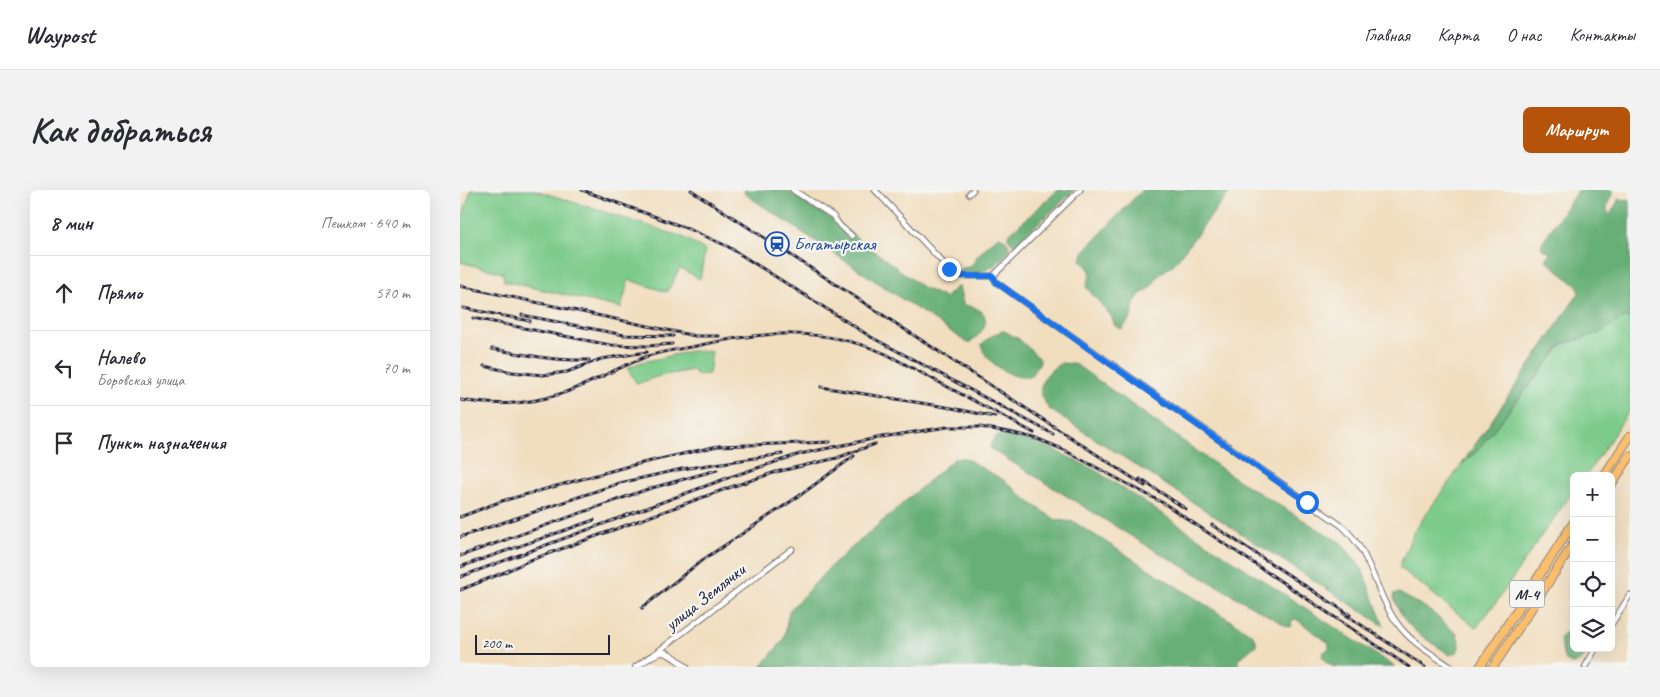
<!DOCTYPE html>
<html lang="ru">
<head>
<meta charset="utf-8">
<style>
  :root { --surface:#fff; --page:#f2f2f3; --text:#2b2b33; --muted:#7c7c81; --line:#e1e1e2; --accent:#b45309 }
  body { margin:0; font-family:Caveat,sans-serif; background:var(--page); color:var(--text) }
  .controls { position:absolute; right:15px; bottom:15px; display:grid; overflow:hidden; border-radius:8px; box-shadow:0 5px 20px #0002 }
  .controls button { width:45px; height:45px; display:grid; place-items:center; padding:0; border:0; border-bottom:1px solid var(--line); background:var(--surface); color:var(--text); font:25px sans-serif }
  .scale { position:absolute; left:15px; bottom:12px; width:135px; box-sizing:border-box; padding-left:5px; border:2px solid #22223b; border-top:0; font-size:14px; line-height:18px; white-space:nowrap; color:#22223b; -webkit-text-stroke:4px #f6f6f2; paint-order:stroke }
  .stop { position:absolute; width:15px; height:15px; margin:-11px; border:4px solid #1a73e8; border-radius:50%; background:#fff }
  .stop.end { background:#1a73e8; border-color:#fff; box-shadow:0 1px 5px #0008 }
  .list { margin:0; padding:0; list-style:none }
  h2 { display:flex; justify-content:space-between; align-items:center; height:65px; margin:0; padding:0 20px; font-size:21px }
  h2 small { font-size:16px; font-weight:400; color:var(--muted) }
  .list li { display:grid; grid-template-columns:32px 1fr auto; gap:15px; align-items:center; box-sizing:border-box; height:75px; padding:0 20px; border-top:1px solid var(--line) }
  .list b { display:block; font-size:19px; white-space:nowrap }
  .list p { margin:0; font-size:16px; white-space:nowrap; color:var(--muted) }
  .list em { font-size:16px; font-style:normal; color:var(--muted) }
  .icon { flex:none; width:28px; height:28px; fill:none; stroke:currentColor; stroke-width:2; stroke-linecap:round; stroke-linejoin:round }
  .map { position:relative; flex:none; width:1170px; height:477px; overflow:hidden; border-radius:8px }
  header { display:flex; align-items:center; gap:30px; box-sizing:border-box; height:70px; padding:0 25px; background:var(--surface); border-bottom:1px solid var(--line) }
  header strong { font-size:24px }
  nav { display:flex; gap:28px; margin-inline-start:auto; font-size:18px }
  .intro { display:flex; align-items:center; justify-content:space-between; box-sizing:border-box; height:120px; padding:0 30px }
  h1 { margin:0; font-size:35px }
  .button { padding:12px 22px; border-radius:8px; background:var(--accent); color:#fff; font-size:18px; font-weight:700 }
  main { display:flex; gap:30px; padding:0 30px }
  aside { flex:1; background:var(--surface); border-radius:8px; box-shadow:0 5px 20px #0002 }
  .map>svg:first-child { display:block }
  .green { fill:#7dcb8a; stroke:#507662 }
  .forest { fill:#66af76; stroke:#446858 }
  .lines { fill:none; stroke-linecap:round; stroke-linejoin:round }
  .minor-casing { stroke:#8a807d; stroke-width:7 }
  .tertiary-casing { stroke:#8a807d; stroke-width:8 }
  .trunk-casing { stroke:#8a807d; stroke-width:10 }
  .minor { stroke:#fff; stroke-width:4.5 }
  .tertiary { stroke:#fff; stroke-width:5.5 }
  .trunk { stroke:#fabe6d; stroke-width:8 }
  .rail-casing { stroke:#22223b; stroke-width:3 }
  .rail { stroke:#f6f6f2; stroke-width:1; stroke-dasharray:4; stroke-linecap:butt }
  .route { stroke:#1a73e8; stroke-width:6 }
  .labels { text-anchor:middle; stroke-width:4.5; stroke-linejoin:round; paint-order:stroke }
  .shield { fill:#f6f6f2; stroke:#626272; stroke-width:1 }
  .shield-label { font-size:16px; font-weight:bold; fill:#22223b }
  .transit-label { font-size:18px; fill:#164399; stroke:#f6f6f2; text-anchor:start }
  .street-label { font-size:18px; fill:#22223b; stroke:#f6f6f2 }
</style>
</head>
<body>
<header>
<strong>Waypost</strong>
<nav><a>Главная</a><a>Карта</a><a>О нас</a><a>Контакты</a></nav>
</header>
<div class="intro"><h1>Как добраться</h1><a class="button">Маршрут</a></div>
<main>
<aside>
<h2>8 мин<small>Пешком · 640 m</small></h2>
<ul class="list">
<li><svg class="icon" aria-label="ahead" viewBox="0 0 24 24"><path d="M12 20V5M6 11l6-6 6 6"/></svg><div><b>Прямо</b></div><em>570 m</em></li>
<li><svg class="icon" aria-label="left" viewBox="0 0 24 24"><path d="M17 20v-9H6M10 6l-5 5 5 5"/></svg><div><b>Налево</b><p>Боровская улица</p></div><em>70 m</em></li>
<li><svg class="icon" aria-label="arrive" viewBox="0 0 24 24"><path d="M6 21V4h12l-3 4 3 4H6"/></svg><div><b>Пункт назначения</b></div></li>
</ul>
</aside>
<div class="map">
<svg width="1170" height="477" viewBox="0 0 1170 477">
  <rect width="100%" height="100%" fill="#f6f6f2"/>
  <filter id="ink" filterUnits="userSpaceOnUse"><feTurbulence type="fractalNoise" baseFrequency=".02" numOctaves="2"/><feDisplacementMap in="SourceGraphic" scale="10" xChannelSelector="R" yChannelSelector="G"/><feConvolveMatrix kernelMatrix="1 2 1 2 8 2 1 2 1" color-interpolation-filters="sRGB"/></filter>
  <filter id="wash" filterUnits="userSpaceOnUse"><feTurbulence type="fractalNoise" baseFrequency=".0096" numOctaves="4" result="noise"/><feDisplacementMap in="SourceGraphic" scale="20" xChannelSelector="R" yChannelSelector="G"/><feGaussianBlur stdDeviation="1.12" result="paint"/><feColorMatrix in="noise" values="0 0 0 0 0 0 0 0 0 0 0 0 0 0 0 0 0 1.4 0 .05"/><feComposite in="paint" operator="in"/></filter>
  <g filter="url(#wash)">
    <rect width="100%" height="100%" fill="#f1debf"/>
    <g class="green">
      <path d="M11,0H75L223,47L245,60L240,89L220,78L207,102L169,90L161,118L44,91L43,83L0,72V34Z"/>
      <path d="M1165,127L1170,128V220L1126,286H1114V301L1086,339L1038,410L1016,438L939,377L954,341L1002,274L1014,264L1103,154L1139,143Z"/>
      <path d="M230,161H252L249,184L236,185L233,180L199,186L177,194L167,178L187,170L188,171Z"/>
    </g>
    <g class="forest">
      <path d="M284,0H326L380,34L399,50L464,98L485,108L496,97L497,98L499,96L503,114C509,117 516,117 521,121C533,132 518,148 508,153L285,4Z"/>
      <path d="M598,0H615L567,43L565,48L558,55L553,54L548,48V45Z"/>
      <path d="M682,0H766L769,3L713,75L701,83L688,100L680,104L674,113L672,126L662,139L655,136L651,126L626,97C631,82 634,83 621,71L623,62Z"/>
      <path d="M1118,0H1153C1152,9 1142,17 1150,25L1159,9L1170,11V128L1165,127L1139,143L1102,154L1014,264L1002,274L1119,103V98L1086,70L1090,64L1088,61L1082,59L1081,54Z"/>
      <path d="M538,46C544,46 550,54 549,60C537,77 521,87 500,81L501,78L509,77L513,74L516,67Z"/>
      <path d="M544,141L559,149L580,169V172L570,187C554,191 522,171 522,154C528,148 536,142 544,141Z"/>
      <path d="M602,173L615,174L776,289L881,353L902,379L924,436L589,219C587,215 583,210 581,205C578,191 591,178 602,173Z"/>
      <path d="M548,245L580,253L635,280L935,477H874L867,473L862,466L863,463L869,458V453L836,429L832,430L831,436L828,437L679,351L531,259L530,255L536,246Z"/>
      <path d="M495,268H505L545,291L568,311L596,330L614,332L792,444L796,450V455L779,469V477H301L324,449L329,421L372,375Z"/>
      <path d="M939,403L968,419L997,444L1000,454L997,462L990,465C962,445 943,440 933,404Z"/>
      <path d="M1104,442L1114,449V458H1124C1127,467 1120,473 1111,474L1104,468L1100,449Z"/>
    </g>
  </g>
  <g filter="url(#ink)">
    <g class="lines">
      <g class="minor-casing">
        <g id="minor">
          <path d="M333,0L373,26L380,36L392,46"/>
          <path d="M415,0L489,79L502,86H533"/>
          <path d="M509,4L513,0"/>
          <path d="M533,86L536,92L582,125L882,336C913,364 914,402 937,433C950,452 972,464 991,477"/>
          <path d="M533,86L620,0"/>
          <path d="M1151,435L1170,405"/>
          <path d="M196,463L332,359"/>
          <path d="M1125,477L1136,458"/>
        </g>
      </g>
      <g class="tertiary-casing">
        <path id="tertiary" d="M176,477C201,459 202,456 226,477"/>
      </g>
      <g class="trunk-casing">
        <g id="trunk">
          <path d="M1144,286L1170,246"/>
          <path d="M1151,295L1170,266"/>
          <path d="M1020,477L1114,332"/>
          <path d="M1033,477L1114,353"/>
        </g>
      </g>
      <use href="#minor" class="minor"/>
      <use href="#tertiary" class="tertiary"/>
      <use href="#trunk" class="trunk"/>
      <g class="rail-casing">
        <g id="rail">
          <path d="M122,0L226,38L267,56L411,147L593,244"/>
          <path d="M231,0L685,296"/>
          <path d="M0,96L235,146H259"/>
          <path d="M3,118L70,131"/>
          <path d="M62,125L164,145L213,146"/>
          <path d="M13,128L150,155L188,156L212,154"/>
          <path d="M32,159C65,165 96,171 129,170"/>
          <path d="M24,176L52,182L83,185L107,182L141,169L187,162"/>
          <path d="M361,197L492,218L535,227"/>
          <path d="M0,210C42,217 79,214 119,197C142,187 164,175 188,166C204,161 220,159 236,156C303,141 362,136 426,164L574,243"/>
          <path d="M680,289L726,319"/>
          <path d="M0,327L42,311L169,276L258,256L370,252"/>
          <path d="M752,335L890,425"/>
          <path d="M0,347L160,293L222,279L322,264"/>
          <path d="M0,366L188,299L257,280"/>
          <path d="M0,377L134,330"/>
          <path d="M0,387L270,287L340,264L422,247L487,237H520L549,242L578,249L602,259L705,314L949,477"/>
          <path d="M0,400L45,382L68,371L271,297L316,282L377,268L415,254"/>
          <path d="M182,418L241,371L339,306L394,266"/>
          <path d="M883,423L965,477"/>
        </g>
      </g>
      <use href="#rail" class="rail"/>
    </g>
  </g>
  <g class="lines" filter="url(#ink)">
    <path class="route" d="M489,79L502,86H533L536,92L649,173L847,312"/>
  </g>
  <defs>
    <g id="station-ring" transform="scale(1.25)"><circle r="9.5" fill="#f6f6f2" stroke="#1a4fb4" stroke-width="1.5"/><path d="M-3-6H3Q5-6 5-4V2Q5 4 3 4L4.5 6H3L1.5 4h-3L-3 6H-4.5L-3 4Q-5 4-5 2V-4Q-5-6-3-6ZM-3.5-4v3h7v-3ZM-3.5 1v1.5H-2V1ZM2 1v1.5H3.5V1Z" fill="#1a4fb4"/></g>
  </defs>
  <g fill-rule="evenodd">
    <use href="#station-ring" x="317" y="54"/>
  </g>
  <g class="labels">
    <rect class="shield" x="1049.5" y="390.5" width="35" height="27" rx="4"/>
    <g class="shield-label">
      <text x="1067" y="410">М-4</text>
    </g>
    <g class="transit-label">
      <text x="334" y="60">Богатырская</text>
    </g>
    <g class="street-label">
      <text transform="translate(245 407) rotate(-38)" y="6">улица Землячки</text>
    </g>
  </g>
</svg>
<div class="controls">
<button>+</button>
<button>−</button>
<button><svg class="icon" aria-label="locate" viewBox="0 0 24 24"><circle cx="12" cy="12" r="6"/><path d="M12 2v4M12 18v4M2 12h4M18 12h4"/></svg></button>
<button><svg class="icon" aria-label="layers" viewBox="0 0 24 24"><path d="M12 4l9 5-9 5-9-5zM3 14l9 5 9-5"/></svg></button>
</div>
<div class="scale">200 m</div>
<div class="stop" style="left:847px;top:312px"></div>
<div class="stop end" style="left:489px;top:79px"></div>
</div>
</main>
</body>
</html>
